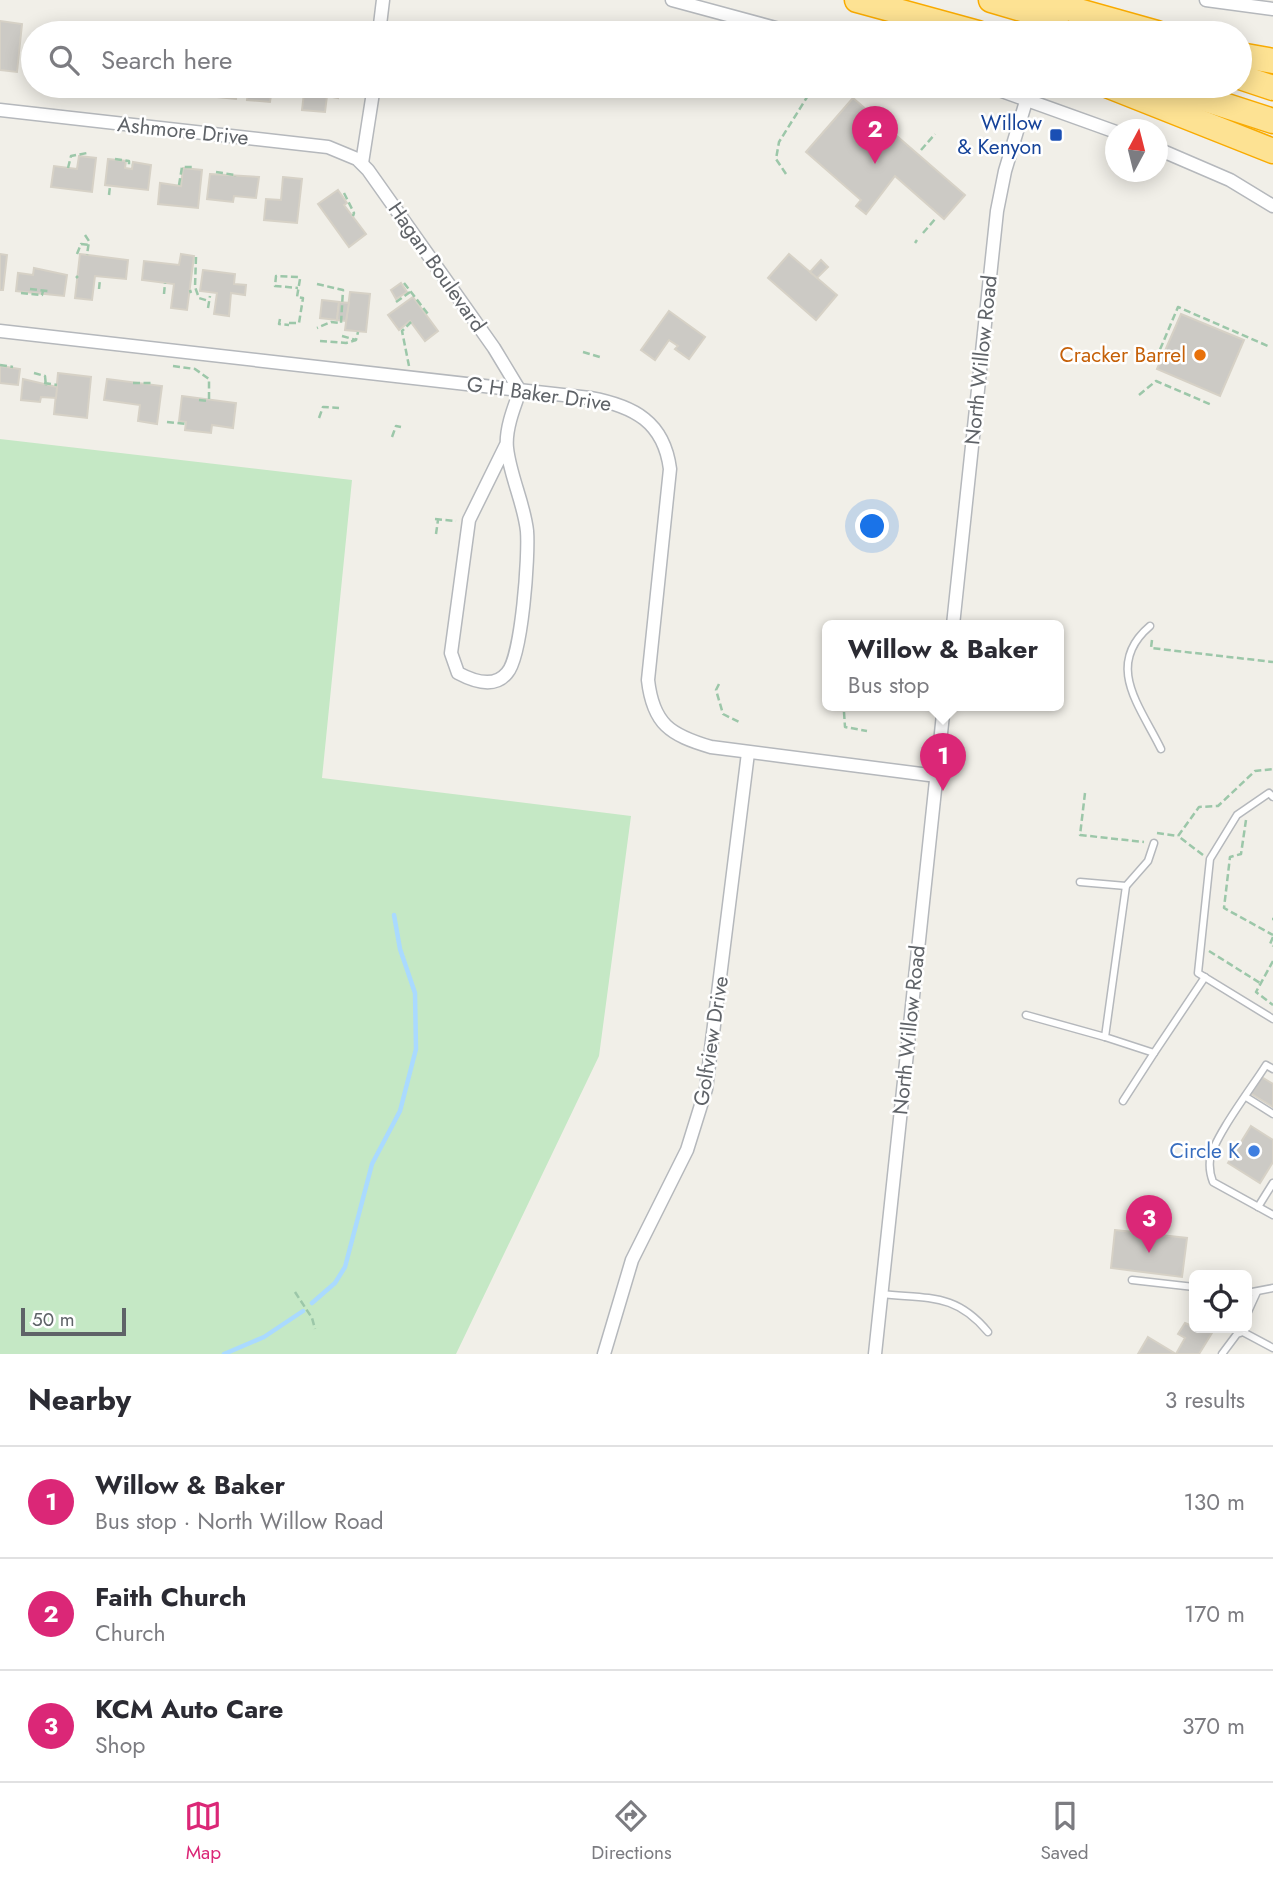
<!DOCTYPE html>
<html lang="en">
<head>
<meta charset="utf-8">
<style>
  :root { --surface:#fff; --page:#f2f2f3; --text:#2b2b33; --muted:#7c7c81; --line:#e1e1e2; --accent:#db2777 }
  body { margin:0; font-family:Jost,sans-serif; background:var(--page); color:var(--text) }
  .controls { position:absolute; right:21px; bottom:21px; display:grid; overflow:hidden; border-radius:10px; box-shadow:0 4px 18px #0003 }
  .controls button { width:63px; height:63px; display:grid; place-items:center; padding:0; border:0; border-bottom:2px solid var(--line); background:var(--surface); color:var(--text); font:35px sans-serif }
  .compass { position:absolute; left:1105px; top:119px; width:63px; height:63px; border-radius:50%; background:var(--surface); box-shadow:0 4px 18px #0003; rotate:7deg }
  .scale { position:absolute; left:21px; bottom:18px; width:105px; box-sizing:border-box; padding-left:7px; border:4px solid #5f6368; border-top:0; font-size:19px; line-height:24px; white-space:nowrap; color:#5f6368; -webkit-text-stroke:5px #fff; paint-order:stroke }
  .you { position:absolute; left:873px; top:527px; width:24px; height:24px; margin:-18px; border:5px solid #fff; border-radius:50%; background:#1a73e8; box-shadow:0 0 0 10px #1a73e833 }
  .badge { display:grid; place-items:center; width:46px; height:46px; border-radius:50%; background:var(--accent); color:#fff; font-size:23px; font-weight:700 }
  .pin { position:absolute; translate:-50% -58px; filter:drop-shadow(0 2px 4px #0008) }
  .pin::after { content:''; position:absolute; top:37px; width:24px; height:21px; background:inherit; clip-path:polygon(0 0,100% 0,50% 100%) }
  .popup { position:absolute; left:822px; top:620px; width:242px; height:91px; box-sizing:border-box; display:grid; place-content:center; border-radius:10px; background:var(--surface); filter:drop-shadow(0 2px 5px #0005); font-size:23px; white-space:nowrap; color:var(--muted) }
  .popup b { font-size:26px; color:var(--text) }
  .popup::after { content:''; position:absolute; left:50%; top:100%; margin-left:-14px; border:14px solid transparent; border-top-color:var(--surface) }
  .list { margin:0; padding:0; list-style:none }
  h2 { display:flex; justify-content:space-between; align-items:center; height:91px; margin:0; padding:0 28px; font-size:30px }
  h2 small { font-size:23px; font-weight:400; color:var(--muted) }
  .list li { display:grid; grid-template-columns:46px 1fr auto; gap:21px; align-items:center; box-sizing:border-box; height:112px; padding:0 28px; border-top:2px solid var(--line) }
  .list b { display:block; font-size:26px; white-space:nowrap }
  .list p { margin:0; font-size:23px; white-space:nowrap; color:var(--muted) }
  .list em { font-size:23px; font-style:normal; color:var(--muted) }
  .icon { flex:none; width:38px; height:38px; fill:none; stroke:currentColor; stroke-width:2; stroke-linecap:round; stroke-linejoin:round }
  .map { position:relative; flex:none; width:1273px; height:1354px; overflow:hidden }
  .search { position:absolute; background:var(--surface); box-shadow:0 4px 18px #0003; left:21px; right:21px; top:21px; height:77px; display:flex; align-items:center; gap:18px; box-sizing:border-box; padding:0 24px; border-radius:38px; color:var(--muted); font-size:26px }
  .sheet { height:427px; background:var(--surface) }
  nav { display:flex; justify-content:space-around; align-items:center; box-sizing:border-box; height:98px; border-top:2px solid var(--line); background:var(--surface); font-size:19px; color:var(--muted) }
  nav a { display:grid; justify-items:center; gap:4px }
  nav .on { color:var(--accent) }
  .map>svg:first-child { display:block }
  .green { fill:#c5e8c5 }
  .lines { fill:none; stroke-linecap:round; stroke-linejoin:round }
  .stream { stroke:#aadaff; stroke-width:4.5 }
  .building { fill:#cccac5; stroke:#d6d1c6; stroke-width:2 }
  .service-casing { stroke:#b5b8bc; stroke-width:9 }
  .minor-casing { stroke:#b5b8bc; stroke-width:15 }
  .motorway-casing { stroke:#f9ab00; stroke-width:27 }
  .path { stroke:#9cc7a9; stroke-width:2.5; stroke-dasharray:7 3.5; stroke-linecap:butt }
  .service { stroke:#fff; stroke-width:6 }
  .minor { stroke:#fff; stroke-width:12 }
  .motorway { stroke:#fde293; stroke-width:24 }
  .transit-dot { fill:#1a4fb4; stroke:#fff; stroke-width:2.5 }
  .food-dot { fill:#e8710a; stroke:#fff; stroke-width:2.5 }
  .shop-dot { fill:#3f7fe0; stroke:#fff; stroke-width:2.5 }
  .labels { text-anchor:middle; stroke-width:5; stroke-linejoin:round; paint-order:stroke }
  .transit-label { font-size:21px; fill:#164399; stroke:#fff; text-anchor:end }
  .street-label { font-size:21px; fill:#5f6368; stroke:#fff }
  .food-label { font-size:21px; fill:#c56008; stroke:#fff; text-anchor:end }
  .shop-label { font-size:21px; fill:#366cbe; stroke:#fff; text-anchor:end }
</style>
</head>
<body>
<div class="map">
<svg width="1273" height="1354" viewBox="0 0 1273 1354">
  <rect width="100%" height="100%" fill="#f1efe8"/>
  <path class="green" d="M0,439L352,480L322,778L631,816L599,1056L456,1354H0Z"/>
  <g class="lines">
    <g class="stream">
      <path d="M312,1303L335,1283L345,1267L372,1164L400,1111L416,1049L415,993L400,949L394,915"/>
      <path d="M224,1354L264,1337L303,1311"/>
    </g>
  </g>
  <g class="building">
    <path d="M0,21L22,24L17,72L0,70Z"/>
    <path d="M220,86H238L236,99L218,97Z"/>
    <path d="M249,86H291L290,97L271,95L270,102L247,100Z"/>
    <path d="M313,86H339L338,98L327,96L325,112L302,110L304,93L313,94Z"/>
    <path d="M853,98L965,195L944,219L895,176L866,214L856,206L861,200L806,152Z"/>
    <path d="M79,156L96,158L92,192L51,187L54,166L77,169Z"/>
    <path d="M108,159L126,161L125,168L132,169L133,162L151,165L148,190L105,185Z"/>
    <path d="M183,168L202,170L198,208L158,204L160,183L181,186Z"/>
    <path d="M210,174L259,177L256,198L234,196L233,202L207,199Z"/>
    <path d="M283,177L302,179L297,223L264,220L266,199L281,200Z"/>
    <path d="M338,190L347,203L344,205L366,234L349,247L318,204Z"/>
    <path d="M0,254L7,255L3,290H0Z"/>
    <path d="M80,254L128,260L126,279L95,276L92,300L75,298Z"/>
    <path d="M181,254L194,256L187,310L171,308L174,284L142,280L144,261L179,265Z"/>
    <path d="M789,254L837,295L816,320L768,278Z"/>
    <path d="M821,260L828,267L817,278L810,272Z"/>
    <path d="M34,268L67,275L64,296L16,291L18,273L33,275Z"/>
    <path d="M203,270L235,274L234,284L246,285L245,295L231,293L229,316L214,314L217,293L200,291Z"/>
    <path d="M401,283L407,292L396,299L391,290Z"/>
    <path d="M350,292L370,294L366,332L345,330Z"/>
    <path d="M413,297L438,331L425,341L410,321L399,330L388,315Z"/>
    <path d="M322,300L339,302L337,320L320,318Z"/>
    <path d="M339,302L349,303L346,321L337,320Z"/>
    <path d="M669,311L705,337L689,359L675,349L678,346L669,340L655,360L641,350Z"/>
    <path d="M1181,314L1244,340L1220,396L1157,369Z"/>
    <path d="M0,366L20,369L18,385L0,383Z"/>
    <path d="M58,373L91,377L87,418L54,414Z"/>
    <path d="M23,379L57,387L56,398L41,397L40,402L21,400Z"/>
    <path d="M107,379L162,386L157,424L138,421L140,405L104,400Z"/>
    <path d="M182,396L236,403L233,428L212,425L211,433L185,430L186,422L179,421Z"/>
    <path d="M1260,1076L1273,1084V1107L1250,1093Z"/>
    <path d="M1251,1126L1273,1140V1162L1260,1183L1228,1163Z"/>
    <path d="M1115,1230L1187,1238L1182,1277L1111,1268Z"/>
    <path d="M1185,1323L1192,1326L1194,1323V1328H1215L1199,1354H1176L1185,1338L1178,1334Z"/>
    <path d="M1148,1337L1176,1354H1138Z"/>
  </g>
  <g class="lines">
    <g class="service-casing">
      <g id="service">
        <path d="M1150,626C1104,665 1140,706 1161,749"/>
        <path d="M1273,797L1269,793L1237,815L1210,859L1198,973L1273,1019"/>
        <path d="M1154,843L1148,861L1126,886L1105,1037L1154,1053L1205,977"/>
        <path d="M1080,882L1126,886"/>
        <path d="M1026,1015L1105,1037"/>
        <path d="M1273,1069L1266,1065C1253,1086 1213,1138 1210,1160C1209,1168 1210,1174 1213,1182L1273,1215"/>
        <path d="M1246,1097L1273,1114"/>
        <path d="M1123,1101L1154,1053"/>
        <path d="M1258,1207L1273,1183"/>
        <path d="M1132,1280L1194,1287"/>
        <path d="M1247,1293L1273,1288"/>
        <path d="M882,1294C929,1299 956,1293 988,1332"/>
        <path d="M1247,1314L1257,1292"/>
        <path d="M1222,1354L1237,1334L1243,1332L1273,1348"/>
      </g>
    </g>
    <g class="minor-casing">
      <g id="minor">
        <path d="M672,0L794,33"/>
        <path d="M1206,0L1273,9"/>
        <path d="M379,33L383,0"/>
        <path d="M988,86L1116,132"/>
        <path d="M0,110L328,147L357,159L368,170L494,348L520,391C514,407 505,430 507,448C510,476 524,503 527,531C529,555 522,657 507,673C494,689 473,681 458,673L451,653L469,520L506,445"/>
        <path d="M1158,149L1230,180L1273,206"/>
        <path d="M362,163L374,86"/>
        <path d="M0,331L590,398C634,406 664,422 670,469L648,680C653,724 670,735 711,747L937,776"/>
        <path d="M953,625L997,211L1005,171L1027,98"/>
        <path d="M604,1354L632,1260L687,1150L706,1089L748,753"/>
        <path d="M875,1354L944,705"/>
      </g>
    </g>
    <g class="motorway-casing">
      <g id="motorway">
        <path d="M857,0L978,33"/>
        <path d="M991,0L1056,19"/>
        <path d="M1039,0L1157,33"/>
        <path d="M1240,55L1273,61"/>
        <path d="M1240,77L1273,88"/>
        <path d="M1109,86L1273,151"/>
        <path d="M1165,86L1273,121"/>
      </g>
    </g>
    <g class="path">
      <path d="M921,150L935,134"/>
      <path d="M115,159L129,161V165H132"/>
      <path d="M68,168L71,156L87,153"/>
      <path d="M216,172L235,175V177"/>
      <path d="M786,174L776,159L779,142L814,86"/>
      <path d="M179,185L182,167H193"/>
      <path d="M344,193L354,213L353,216"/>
      <path d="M109,195L110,186"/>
      <path d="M923,233L936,218"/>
      <path d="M85,235L89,241L87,255"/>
      <path d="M915,243L917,240"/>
      <path d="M77,254L81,244L90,245"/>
      <path d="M196,257L195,287L199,298L209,301"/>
      <path d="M76,278L78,276"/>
      <path d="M404,283L428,314"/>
      <path d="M317,284L343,290L341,323L331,322L317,328"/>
      <path d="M30,289L48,291"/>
      <path d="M99,289L100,279"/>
      <path d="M190,290L191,293"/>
      <path d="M21,293L42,295L43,291"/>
      <path d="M164,294L165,283"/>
      <path d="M396,302L410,292"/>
      <path d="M208,308L210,296"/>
      <path d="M280,319L279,324L289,325"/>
      <path d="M289,323H299L303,298L297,297L300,279L299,277L276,276L275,286L298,288"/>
      <path d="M342,336L356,340"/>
      <path d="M320,341L346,343L356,340L358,332"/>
      <path d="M583,352L603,358"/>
      <path d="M1156,359L1178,307L1268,346"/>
      <path d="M0,365L13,367"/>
      <path d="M173,366L195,369L209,379V402"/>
      <path d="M409,366L402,331L411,322"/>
      <path d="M34,373L45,376L46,386"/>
      <path d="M44,383L57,385"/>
      <path d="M133,383H153"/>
      <path d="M1139,395L1156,381L1212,405"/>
      <path d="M199,400L209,401"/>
      <path d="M319,418L323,407L339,408"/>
      <path d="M167,422L186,424"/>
      <path d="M392,437L396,426L401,427"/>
      <path d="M435,519L456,521"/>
      <path d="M436,534L438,520"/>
      <path d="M1152,640L1151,648L1273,662"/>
      <path d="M719,684L716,690L723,714L739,722"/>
      <path d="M844,712L845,727L867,731"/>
      <path d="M1085,793L1080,835L1144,842"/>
      <path d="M1246,820L1241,854L1230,857L1224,908L1273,935"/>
      <path d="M1157,833L1178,836"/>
      <path d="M1203,855L1178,836L1199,807L1218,806L1255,771L1273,769"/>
      <path d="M1272,919H1273"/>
      <path d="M1273,937L1270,944L1273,946"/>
      <path d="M1209,951L1260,983"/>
      <path d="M1273,961L1256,992L1273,1005"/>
      <path d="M295,1292L312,1318L315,1329"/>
    </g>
    <use href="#service" class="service"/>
    <use href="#minor" class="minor"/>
    <use href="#motorway" class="motorway"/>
  </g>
  <rect class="transit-dot" x="1049" y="128" width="14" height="14" rx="3.5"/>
  <circle class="food-dot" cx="1200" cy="355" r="7"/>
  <circle class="shop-dot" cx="1254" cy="1151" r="7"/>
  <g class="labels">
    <g class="transit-label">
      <text x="1042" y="130">Willow<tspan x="1042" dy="24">&amp; Kenyon</tspan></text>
    </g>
    <g class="street-label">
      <text transform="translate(183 131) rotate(6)" y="7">Ashmore Drive</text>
      <text transform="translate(437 267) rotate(55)" y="7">Hagan Boulevard</text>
      <text transform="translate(981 360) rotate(-84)" y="7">North Willow Road</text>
      <text transform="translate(539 394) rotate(8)" y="7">G H Baker Drive</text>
      <text transform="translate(909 1030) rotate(-84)" y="7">North Willow Road</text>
      <text transform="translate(711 1041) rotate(-81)" y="7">Golfview Drive</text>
    </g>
    <g class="food-label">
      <text x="1186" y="362">Cracker Barrel</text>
    </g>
    <g class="shop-label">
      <text x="1240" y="1158">Circle K</text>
    </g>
  </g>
</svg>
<div class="controls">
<button><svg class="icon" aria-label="locate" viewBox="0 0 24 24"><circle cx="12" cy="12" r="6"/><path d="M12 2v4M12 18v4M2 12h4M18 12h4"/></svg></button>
</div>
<svg class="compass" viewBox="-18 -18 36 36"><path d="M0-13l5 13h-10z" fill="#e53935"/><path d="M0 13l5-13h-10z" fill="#7c7c81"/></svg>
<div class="scale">50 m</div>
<div class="you"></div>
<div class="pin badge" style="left:943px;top:791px">1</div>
<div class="popup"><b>Willow &amp; Baker</b>Bus stop</div>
<div class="pin badge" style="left:875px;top:164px">2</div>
<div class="pin badge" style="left:1149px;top:1253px">3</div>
<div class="search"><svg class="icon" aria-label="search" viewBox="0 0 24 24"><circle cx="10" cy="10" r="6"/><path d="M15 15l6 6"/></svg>Search here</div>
</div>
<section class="sheet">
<h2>Nearby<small>3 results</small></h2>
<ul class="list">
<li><span class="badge">1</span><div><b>Willow &amp; Baker</b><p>Bus stop · North Willow Road</p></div><em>130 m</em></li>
<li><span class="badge">2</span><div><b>Faith Church</b><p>Church</p></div><em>170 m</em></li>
<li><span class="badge">3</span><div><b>KCM Auto Care</b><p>Shop</p></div><em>370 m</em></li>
</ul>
</section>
<nav>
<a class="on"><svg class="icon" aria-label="map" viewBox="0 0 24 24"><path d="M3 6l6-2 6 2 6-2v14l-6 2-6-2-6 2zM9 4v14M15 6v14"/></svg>Map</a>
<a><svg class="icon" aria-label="directions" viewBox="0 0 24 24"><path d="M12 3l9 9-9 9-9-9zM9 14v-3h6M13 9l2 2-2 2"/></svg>Directions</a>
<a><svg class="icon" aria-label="saved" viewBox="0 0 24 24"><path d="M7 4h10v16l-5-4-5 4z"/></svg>Saved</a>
</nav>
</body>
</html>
